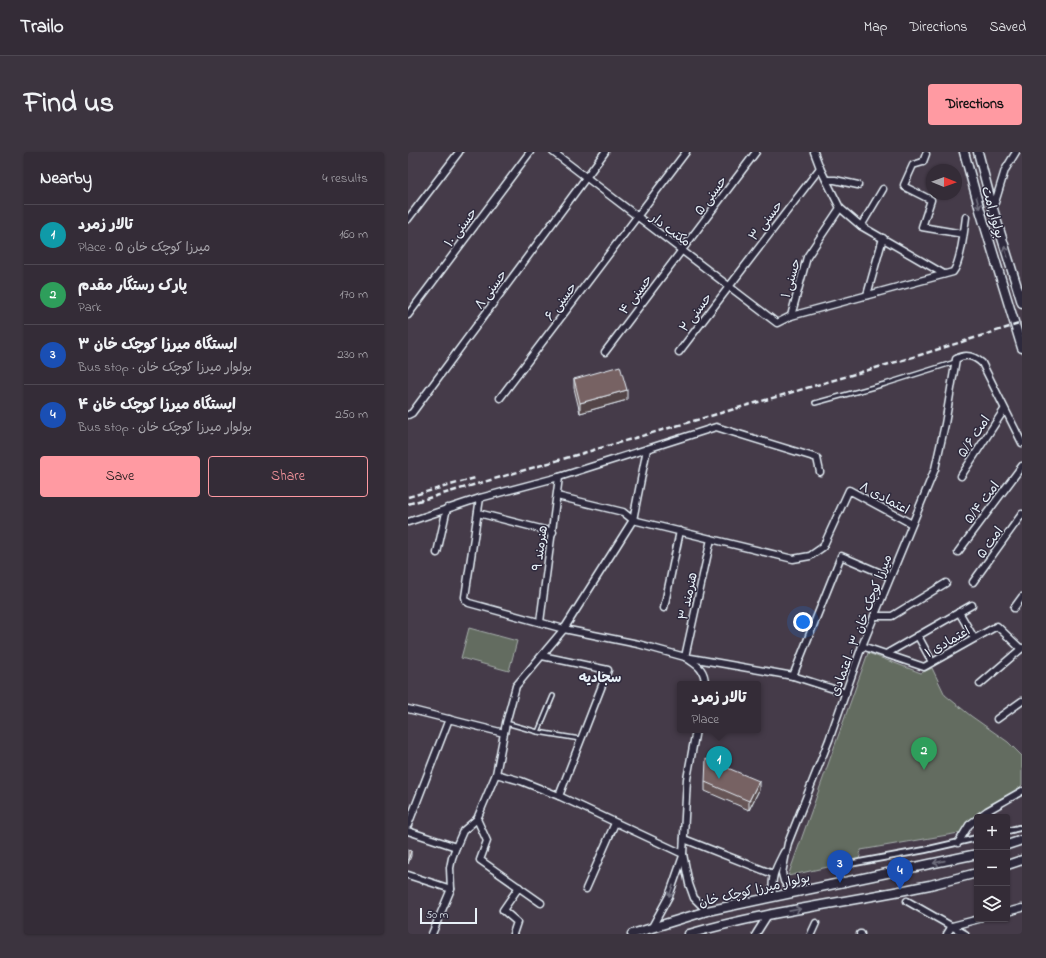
<!DOCTYPE html>
<html lang="en">
<head>
<meta charset="utf-8">
<style>
  :root { --surface:#342c37; --page:#3c343f; --text:#f1f3f6; --muted:#a9a7ad; --line:#4e4852; --accent:#ff9aa2 }
  body { margin:0; font-family:"Indie Flower","Playpen Sans Arabic",sans-serif; background:var(--page); color:var(--text) }
  .controls { position:absolute; right:12px; bottom:12px; display:grid; overflow:hidden; border-radius:4px; box-shadow:0 1px 3px #0004 }
  .controls button { width:36px; height:36px; display:grid; place-items:center; padding:0; border:0; border-bottom:1px solid var(--line); background:var(--surface); color:var(--text); font:20px sans-serif }
  .compass { position:absolute; left:518px; top:12px; width:36px; height:36px; border-radius:50%; background:var(--surface); box-shadow:0 1px 3px #0004; rotate:91deg }
  .scale { position:absolute; left:12px; bottom:10px; width:57px; box-sizing:border-box; padding-left:4px; border:2px solid #e8f1f8; border-top:0; font-size:11px; line-height:14px; white-space:nowrap; color:#e8f1f8; -webkit-text-stroke:3px #2f2a3d; paint-order:stroke }
  .you { position:absolute; left:395px; top:470px; width:14px; height:14px; margin:-10px; border:3px solid #fff; border-radius:50%; background:#1a73e8; box-shadow:0 0 0 6px #1a73e833 }
  .badge { display:grid; place-items:center; width:26px; height:26px; border-radius:50%; background:var(--accent); color:#fff; font-size:13px; font-weight:700 }
  .pin { position:absolute; translate:-50% -33px; filter:drop-shadow(0 1px 2px #0008) }
  .pin::after { content:''; position:absolute; top:21px; width:14px; height:12px; background:inherit; clip-path:polygon(0 0,100% 0,50% 100%) }
  .popup { position:absolute; left:269px; top:529px; width:84px; height:52px; box-sizing:border-box; display:grid; place-content:center; border-radius:4px; background:var(--surface); filter:drop-shadow(0 1px 3px #0005); font-size:13px; white-space:nowrap; color:var(--muted) }
  .popup b { font-size:15px; color:var(--text) }
  .popup::after { content:''; position:absolute; left:50%; top:100%; margin-left:-8px; border:8px solid transparent; border-top-color:var(--surface) }
  .list { margin:0; padding:0; list-style:none }
  h2 { display:flex; justify-content:space-between; align-items:center; height:52px; margin:0; padding:0 16px; font-size:17px }
  h2 small { font-size:13px; font-weight:400; color:var(--muted) }
  .list li { display:grid; grid-template-columns:26px 1fr auto; gap:12px; align-items:center; box-sizing:border-box; height:60px; padding:0 16px; border-top:1px solid var(--line) }
  .list b { display:block; font-size:15px; white-space:nowrap }
  .list p { margin:0; font-size:13px; white-space:nowrap; color:var(--muted) }
  .list em { font-size:13px; font-style:normal; color:var(--muted) }
  .actions { display:flex; gap:8px; padding:12px 16px }
  .actions a { flex:1; padding:9px 0; border:1px solid var(--accent); border-radius:4px; text-align:center; font-size:14px; color:var(--accent) }
  .actions .main { background:var(--accent); color:#111 }
  .icon { flex:none; width:22px; height:22px; fill:none; stroke:currentColor; stroke-width:2; stroke-linecap:round; stroke-linejoin:round }
  .map { position:relative; flex:none; width:614px; height:782px; overflow:hidden; border-radius:4px }
  header { display:flex; align-items:center; gap:24px; box-sizing:border-box; height:56px; padding:0 20px; background:var(--surface); border-bottom:1px solid var(--line) }
  header strong { font-size:19px }
  nav { display:flex; gap:22px; margin-inline-start:auto; font-size:14px }
  .intro { display:flex; align-items:center; justify-content:space-between; box-sizing:border-box; height:96px; padding:0 24px }
  h1 { margin:0; font-size:28px }
  .button { padding:10px 18px; border-radius:4px; background:var(--accent); color:#111; font-size:14px; font-weight:700 }
  main { display:flex; gap:24px; padding:0 24px }
  aside { flex:1; background:var(--surface); border-radius:4px; box-shadow:0 1px 3px #0004 }
  .map>svg:first-child { display:block }
  .green { fill:#646c60; stroke:#a6aeac }
  .lines { fill:none; stroke-linecap:round; stroke-linejoin:round }
  .service-casing { stroke:#e8f1f8; stroke-width:6 }
  .pedestrian-casing { stroke:#e8f1f8; stroke-width:8 }
  .minor-casing { stroke:#e8f1f8; stroke-width:9 }
  .secondary-casing { stroke:#e8f1f8; stroke-width:11 }
  .service { stroke:#2f2a3d; stroke-width:3 }
  .pedestrian { stroke:#2f2a3d; stroke-width:4.5 }
  .minor { stroke:#2f2a3d; stroke-width:6 }
  .secondary { stroke:#2f2a3d; stroke-width:8 }
  .rail { stroke:#e8f1f8; stroke-width:2.5; stroke-dasharray:6 3; stroke-linecap:butt }
  .wall { fill:#665456; stroke:#e8f1f8 }
  .shaded-wall { fill:#534546; stroke:#e8f1f8 }
  .building { fill:#776264; stroke:#e8f1f8 }
  .oneway { stroke:#70707e }
  .labels { text-anchor:middle; stroke-width:3; stroke-linejoin:round; paint-order:stroke }
  .street-label { font-size:13px; fill:#e8f1f8; stroke:#2f2a3d }
  .neighbourhood-label { font-size:14px; font-weight:bold; fill:#e8f1f8; stroke:#2f2a3d }
</style>
</head>
<body>
<header>
<strong>Trailo</strong>
<nav><a>Map</a><a>Directions</a><a>Saved</a></nav>
</header>
<div class="intro"><h1>Find us</h1><a class="button">Directions</a></div>
<main>
<aside>
<h2>Nearby<small>4 results</small></h2>
<ul class="list">
<li><span class="badge" style="background:#0f9aa8">1</span><div><b>تالار زمرد</b><p>Place · میرزا کوچک خان ۵</p></div><em>160 m</em></li>
<li><span class="badge" style="background:#2e9e5b">2</span><div><b>پارک رستگار مقدم</b><p>Park</p></div><em>170 m</em></li>
<li><span class="badge" style="background:#1a4fb4">3</span><div><b>ایستگاه میرزا کوچک خان ۳</b><p>Bus stop · بولوار میرزا کوچک خان</p></div><em>230 m</em></li>
<li><span class="badge" style="background:#1a4fb4">4</span><div><b>ایستگاه میرزا کوچک خان ۴</b><p>Bus stop · بولوار میرزا کوچک خان</p></div><em>250 m</em></li>
</ul>
<div class="actions"><a class="main">Save</a><a>Share</a></div>
</aside>
<div class="map">
<svg width="614" height="782" viewBox="0 0 614 782">
  <rect width="100%" height="100%" fill="#453b49"/>
  <filter id="ink" filterUnits="userSpaceOnUse"><feTurbulence type="fractalNoise" baseFrequency=".025" numOctaves="2"/><feDisplacementMap in="SourceGraphic" scale="8" xChannelSelector="R" yChannelSelector="G"/><feConvolveMatrix kernelMatrix="1 2 1 2 8 2 1 2 1" color-interpolation-filters="sRGB"/></filter>
  <g filter="url(#ink)">
    <g class="green">
      <path d="M61,476L109,489L101,519L53,506Z"/>
      <path d="M460,501L513,521L524,516L537,543L563,564L600,590L614,604V633L604,643L572,662L551,681L453,698L451,708L380,724Z"/>
    </g>
    <g class="lines">
      <g class="service-casing">
        <g id="service">
          <path d="M407,251L477,232L547,210"/>
          <path d="M98,571L130,580L172,587"/>
          <path d="M130,580L145,544"/>
        </g>
      </g>
      <g class="pedestrian-casing">
        <g id="pedestrian">
          <path d="M599,679L611,676"/>
          <path d="M425,715L517,698L569,686"/>
        </g>
      </g>
      <g class="minor-casing">
        <g id="minor">
          <path d="M145,0L369,171L383,164L545,120C553,110 556,79 558,65"/>
          <path d="M406,0L412,16L432,56L453,74L536,122"/>
          <path d="M518,2L515,10L505,13L496,33L497,35L523,48L514,75L555,82"/>
          <path d="M418,28H427L450,33"/>
          <path d="M585,57L597,18L608,0"/>
          <path d="M0,67L51,0"/>
          <path d="M453,74L475,37"/>
          <path d="M459,143L475,86"/>
          <path d="M0,163L122,0"/>
          <path d="M383,164L399,105L432,56"/>
          <path d="M197,200L348,0"/>
          <path d="M271,200L412,16"/>
          <path d="M92,246L278,0"/>
          <path d="M0,263L4,261L197,0"/>
          <path d="M553,324L596,258"/>
          <path d="M149,344L215,360L225,368"/>
          <path d="M72,346L57,445L58,449L61,451L156,477L230,492L277,505L385,524L438,541"/>
          <path d="M70,361L145,380"/>
          <path d="M225,368L239,297"/>
          <path d="M0,370L72,346L151,325L308,275L409,306L412,320"/>
          <path d="M550,400L614,314"/>
          <path d="M29,401L39,356"/>
          <path d="M565,430L614,362"/>
          <path d="M256,456L272,379"/>
          <path d="M606,456L614,445"/>
          <path d="M551,460L566,486"/>
          <path d="M466,464H484L538,431"/>
          <path d="M132,470L151,325"/>
          <path d="M510,484L524,510"/>
          <path d="M454,494L516,515L589,474L613,497"/>
          <path d="M478,502L564,453"/>
          <path d="M134,504L200,518L151,644"/>
          <path d="M385,524L433,404L482,425"/>
          <path d="M297,532C297,516 288,513 277,505L303,387"/>
          <path d="M572,532L614,496"/>
          <path d="M0,557L96,581"/>
          <path d="M589,567L614,549"/>
          <path d="M288,578L279,627L275,702L281,732L286,746L299,759"/>
          <path d="M88,622L113,629L151,644L275,702"/>
          <path d="M571,665L579,659L614,639"/>
          <path d="M69,667L79,689L72,708L133,751"/>
          <path d="M0,673L41,567"/>
          <path d="M0,679L48,695"/>
          <path d="M276,687L365,722"/>
          <path d="M550,691L561,673L569,667"/>
          <path d="M0,723L43,737"/>
          <path d="M178,737L207,671"/>
          <path d="M383,740L376,729L374,721L380,691L421,588L454,494L527,317L537,272L548,207C558,201 566,204 574,211L614,291"/>
          <path d="M365,744C363,723 367,718 376,700"/>
          <path d="M499,749L557,782"/>
          <path d="M599,760L614,756"/>
          <path d="M244,775L261,744L275,704"/>
          <path d="M24,782L43,737L42,716L44,706L48,695L55,679L69,667L88,622L98,571L108,534L156,477L225,368L385,407L402,404L415,395L441,338L504,372"/>
          <path d="M105,782L109,770L95,758L111,735"/>
          <path d="M348,782L360,763"/>
          <path d="M403,782L408,771"/>
          <path d="M452,782H453"/>
          <path d="M539,782L544,774L571,767"/>
        </g>
      </g>
      <g class="secondary-casing">
        <g id="secondary">
          <path d="M556,0L572,58L614,196"/>
          <path d="M570,0L585,57L614,151"/>
          <path d="M599,693L614,688"/>
          <path d="M599,713L614,708"/>
          <path d="M224,782L299,759L569,702"/>
          <path d="M281,782C359,759 442,750 522,733C538,729 553,725 569,721"/>
        </g>
      </g>
      <use href="#service" class="service"/>
      <use href="#pedestrian" class="pedestrian"/>
      <use href="#minor" class="minor"/>
      <use href="#secondary" class="secondary"/>
      <g class="rail">
        <path d="M0,345L67,326"/>
        <path d="M0,352L512,203L614,171"/>
      </g>
    </g>
    <g class="wall">
      <path d="M166,227L219,248L172,261L166,236Z"/>
      <path d="M297,630L351,638L341,658L297,639Z"/>
    </g>
    <g class="shaded-wall">
      <path d="M219,238V248L172,261V251Z"/>
      <path d="M351,629V638L341,658V649Z"/>
      <path d="M3,699V704L0,712V708Z"/>
    </g>
    <g class="building">
      <path d="M212,214L219,238L172,251L166,227Z"/>
      <path d="M298,607L351,629L341,649L297,630Z"/>
      <path d="M0,698L3,699L0,708Z"/>
    </g>
    <defs><path id="oneway-shaft" d="M-6 0H5M1.5-3L5.5 0L1.5 3" fill="none" stroke-width="1.6" stroke-linecap="round" stroke-linejoin="round"/></defs>
    <g class="oneway">
      <use href="#oneway-shaft" transform="translate(570 51) rotate(75)"/>
      <use href="#oneway-shaft" transform="translate(598 100) rotate(-107)"/>
      <use href="#oneway-shaft" transform="translate(531 710) rotate(167)"/>
      <use href="#oneway-shaft" transform="translate(263 739) rotate(110)"/>
      <use href="#oneway-shaft" transform="translate(387 758) rotate(-11)"/>
    </g>
  </g>
  <g class="labels">
    <g class="street-label">
      <text transform="translate(302 43) rotate(-53)" y="5">حسنی ۵</text>
      <text transform="translate(586 60) rotate(74)" y="5">بولوار امت</text>
      <text transform="translate(357 68) rotate(-52)" y="5">حسنی ۳</text>
      <text transform="translate(52 75) rotate(-53)" y="5">حسنی ۱۰</text>
      <text transform="translate(263 77) rotate(37)" y="5">مکتب دار</text>
      <text transform="translate(382 126) rotate(-74)" y="5">حسنی ۱</text>
      <text transform="translate(82 137) rotate(-54)" y="5">حسنی ۸</text>
      <text transform="translate(227 142) rotate(-53)" y="5">حسنی ۴</text>
      <text transform="translate(152 149) rotate(-53)" y="5">حسنی ۶</text>
      <text transform="translate(287 160) rotate(-53)" y="5">حسنی ۲</text>
      <text transform="translate(565 284) rotate(-56)" y="5">امت ۵/۶</text>
      <text transform="translate(477 345) rotate(28)" y="5">اعتمادی ۸</text>
      <text transform="translate(573 350) rotate(-53)" y="5">امت ۵/۴</text>
      <text transform="translate(581 390) rotate(-54)" y="5">امت ۵</text>
      <text transform="translate(131 396) rotate(-82)" y="5">هنرمند ۹</text>
      <text transform="translate(279 444) rotate(-78)" y="5">هنرمند ۳</text>
      <text transform="translate(452 473) rotate(-69)" y="5">میرزا کوچک خان ۳ - اعتمادی</text>
      <text transform="translate(539 489) rotate(-30)" y="5">اعتمادی ۱</text>
      <text transform="translate(346 737) rotate(-13)" y="5">بولوار میرزا کوچک خان</text>
    </g>
    <g class="neighbourhood-label">
      <text x="192" y="530">سجادیه</text>
    </g>
  </g>
</svg>
<div class="controls">
<button>+</button>
<button>−</button>
<button><svg class="icon" aria-label="layers" viewBox="0 0 24 24"><path d="M12 4l9 5-9 5-9-5zM3 14l9 5 9-5"/></svg></button>
</div>
<svg class="compass" viewBox="-18 -18 36 36"><path d="M0-13l5 13h-10z" fill="#e53935"/><path d="M0 13l5-13h-10z" fill="#a9a7ad"/></svg>
<div class="scale">50 m</div>
<div class="you"></div>
<div class="pin badge" style="left:311px;top:627px;background:#0f9aa8">1</div>
<div class="popup"><b>تالار زمرد</b>Place</div>
<div class="pin badge" style="left:516px;top:618px;background:#2e9e5b">2</div>
<div class="pin badge" style="left:432px;top:731px;background:#1a4fb4">3</div>
<div class="pin badge" style="left:492px;top:738px;background:#1a4fb4">4</div>
</div>
</main>
</body>
</html>
